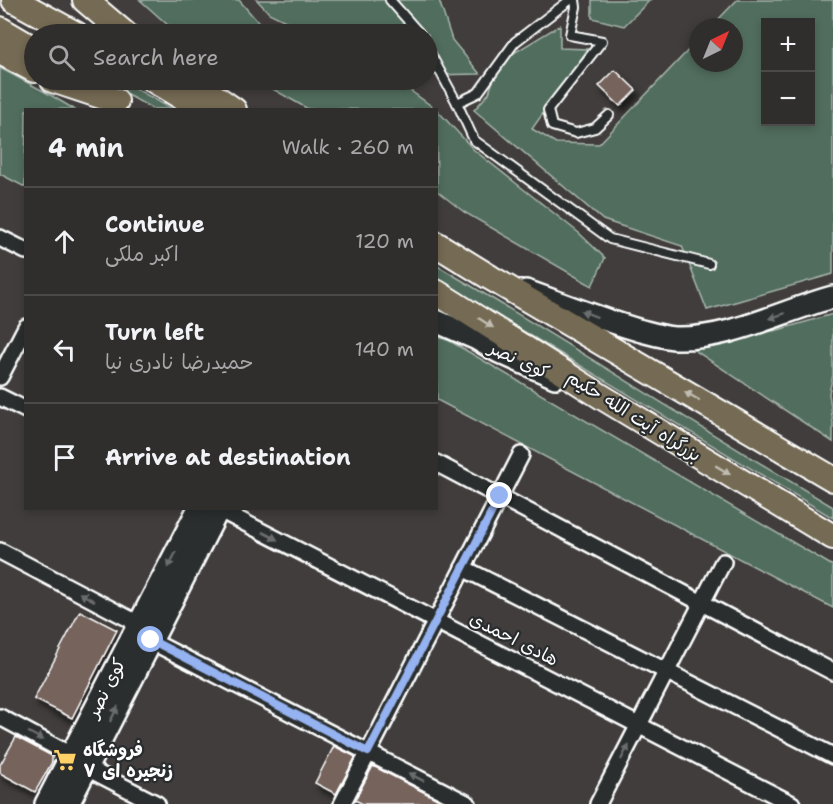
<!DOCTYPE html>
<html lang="en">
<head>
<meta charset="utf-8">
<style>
  :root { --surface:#302e2d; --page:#3c3a39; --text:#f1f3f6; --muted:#a8a8aa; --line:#4b4a49 }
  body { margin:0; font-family:"Shantell Sans","Playpen Sans Arabic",sans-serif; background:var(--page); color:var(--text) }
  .controls { position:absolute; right:18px; top:18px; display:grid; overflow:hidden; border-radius:0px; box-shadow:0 3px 9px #0003 }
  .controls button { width:54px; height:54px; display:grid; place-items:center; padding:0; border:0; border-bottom:2px solid var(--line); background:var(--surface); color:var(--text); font:30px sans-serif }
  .compass { position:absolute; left:689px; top:18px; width:54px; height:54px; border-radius:50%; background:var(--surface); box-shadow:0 3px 9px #0003; rotate:43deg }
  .stop { position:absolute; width:18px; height:18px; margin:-14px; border:4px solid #95b2f1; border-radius:50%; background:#fff }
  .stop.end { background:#95b2f1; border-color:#fff; box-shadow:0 2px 6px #0008 }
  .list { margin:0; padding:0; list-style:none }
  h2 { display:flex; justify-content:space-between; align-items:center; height:78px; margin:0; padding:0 24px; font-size:26px }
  h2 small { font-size:20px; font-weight:400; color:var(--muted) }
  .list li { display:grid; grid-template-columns:39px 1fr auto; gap:18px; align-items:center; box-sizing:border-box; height:108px; padding:0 24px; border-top:2px solid var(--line) }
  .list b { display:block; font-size:22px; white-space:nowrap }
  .list p { margin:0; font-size:20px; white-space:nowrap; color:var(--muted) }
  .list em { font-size:20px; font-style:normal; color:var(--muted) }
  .icon { flex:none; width:33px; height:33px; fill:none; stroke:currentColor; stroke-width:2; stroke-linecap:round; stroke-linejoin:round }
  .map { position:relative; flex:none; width:833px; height:804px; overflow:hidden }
  .search { position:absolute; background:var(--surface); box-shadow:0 3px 9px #0003; left:24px; top:24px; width:414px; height:66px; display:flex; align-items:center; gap:15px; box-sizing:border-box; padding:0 21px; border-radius:33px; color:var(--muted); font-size:22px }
  .panel { position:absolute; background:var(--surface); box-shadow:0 3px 9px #0003; left:24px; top:108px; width:414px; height:402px; border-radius:0px }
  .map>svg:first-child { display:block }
  .green { fill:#516d5d; stroke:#a8b6ae; stroke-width:1.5; fill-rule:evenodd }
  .building { fill:#75635c; stroke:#fff; stroke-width:1.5; filter:url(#shadow) }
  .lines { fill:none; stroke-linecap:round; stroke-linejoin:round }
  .service-casing { stroke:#fff; stroke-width:12 }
  .minor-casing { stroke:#fff; stroke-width:20 }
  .secondary-casing { stroke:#fff; stroke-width:26 }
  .trunk-casing { stroke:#fff; stroke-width:28 }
  .service { stroke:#2a2d2e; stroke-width:8 }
  .minor { stroke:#2a2d2e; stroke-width:15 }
  .secondary { stroke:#2a2d2e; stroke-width:21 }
  .trunk { stroke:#746b52; stroke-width:24 }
  .oneway { fill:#6a6c6d }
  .oneway2 { fill:#c0bcb1 }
  .route { stroke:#95b2f1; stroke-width:8 }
  .labels { text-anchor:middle; stroke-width:4.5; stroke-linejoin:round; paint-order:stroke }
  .street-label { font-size:18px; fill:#fff; stroke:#2a2d2e }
  .poi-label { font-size:18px; font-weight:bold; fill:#fff; stroke:#2a2d2e; text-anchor:start }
</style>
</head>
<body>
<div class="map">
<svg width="833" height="804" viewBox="0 0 833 804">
  <defs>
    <filter id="shadow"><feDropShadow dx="3.5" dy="5.5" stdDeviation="3" flood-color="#0009"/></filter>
  </defs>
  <rect width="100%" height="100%" fill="#403d3c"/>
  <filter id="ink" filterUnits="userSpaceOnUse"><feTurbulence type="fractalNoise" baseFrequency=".0167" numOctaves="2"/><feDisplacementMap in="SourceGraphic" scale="12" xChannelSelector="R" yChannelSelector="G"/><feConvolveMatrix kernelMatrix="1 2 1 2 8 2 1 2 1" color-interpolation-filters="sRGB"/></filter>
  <g filter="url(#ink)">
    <g class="green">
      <path d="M140,0H239L258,22L279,34H182L170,27Z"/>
      <path d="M257,0H439L452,40L480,74L428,75V34H312L269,13Z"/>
      <path d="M592,0H650L624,26L592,18Z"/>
      <path d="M737,0H833V274L707,310L682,246L603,220L474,110L489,93L499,62L560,25V48L588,49L532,129L556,143L599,144L698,40V63H734V27H711ZM766,22H810V122H766Z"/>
      <path d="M0,68L47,93L74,109L26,110L25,187L0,174Z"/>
      <path d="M101,80H120L172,109H153Z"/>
      <path d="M257,80H393L401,84L437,110L474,150L579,233L605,258L592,286L464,212L437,191L436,110L308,109Z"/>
      <path d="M436,265C570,344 700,428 833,507V518L437,279Z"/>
      <path d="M833,314V375L829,393L833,423V442L688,346L778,330Z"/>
      <path d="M436,336L450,341L833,566V608L437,400Z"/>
    </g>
    <g class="building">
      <path d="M615,70L636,90L620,106L599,86Z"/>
      <path d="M80,611L117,630L72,718L34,699Z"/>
      <path d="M16,737L52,756V762L35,792L0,773V765Z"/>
      <path d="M334,746L354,756L355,758L336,794L315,783Z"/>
      <path d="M373,766L447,804H363L355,800Z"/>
    </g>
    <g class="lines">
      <g class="service-casing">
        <g id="service">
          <path d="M390,0L420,34"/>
          <path d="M570,0L515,42L478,93L457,103L474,140L610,239L709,264"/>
          <path d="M575,0L576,7L570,35L602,41L548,110L552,126L576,133L595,128L609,115"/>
          <path d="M428,49L457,103"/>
        </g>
      </g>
      <g class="minor-casing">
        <g id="minor">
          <path d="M0,238L26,251"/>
          <path d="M0,377L26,327"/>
          <path d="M0,397L26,410"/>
          <path d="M436,463L833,672"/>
          <path d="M218,509L792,804"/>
          <path d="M0,551L139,624"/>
          <path d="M463,568L833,756"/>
          <path d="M151,641L468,804"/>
          <path d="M0,717L71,755"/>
          <path d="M87,768L157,804"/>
          <path d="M342,804L521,455"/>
          <path d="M598,804L723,562"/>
        </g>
      </g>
      <g class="secondary-casing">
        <g id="secondary">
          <path d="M526,291C563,304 600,319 638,330C650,333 662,337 674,338C729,340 781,311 833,297"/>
          <path d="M436,321L475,338L499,352L555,377"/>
          <path d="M46,804L199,508"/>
          <path d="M68,804L219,508"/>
        </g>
      </g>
      <g class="trunk-casing">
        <g id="trunk">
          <path d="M14,0L76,34"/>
          <path d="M85,0L125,34"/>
          <path d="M0,29L34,49"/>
          <path d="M0,52L34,70"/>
          <path d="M53,80L116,101"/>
          <path d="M153,80L203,110"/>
          <path d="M191,80L234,110"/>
          <path d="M436,244L491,278L833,479"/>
          <path d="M436,292L602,397L833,537"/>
        </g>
      </g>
      <use href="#service" class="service"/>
      <use href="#minor" class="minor"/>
      <use href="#secondary" class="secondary"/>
      <use href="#trunk" class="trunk"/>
    </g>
    <defs><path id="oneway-solid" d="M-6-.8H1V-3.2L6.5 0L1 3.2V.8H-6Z" transform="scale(1.5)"/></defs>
    <g class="oneway">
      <use href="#oneway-solid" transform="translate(589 314) rotate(-159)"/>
      <use href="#oneway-solid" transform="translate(777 316) rotate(162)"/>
      <use href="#oneway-solid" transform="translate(270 536) rotate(27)"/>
      <use href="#oneway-solid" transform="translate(172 560) rotate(117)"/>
      <use href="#oneway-solid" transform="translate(87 597) rotate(-152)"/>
      <use href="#oneway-solid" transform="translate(114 714) rotate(-63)"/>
      <use href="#oneway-solid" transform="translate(36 736) rotate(28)"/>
      <use href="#oneway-solid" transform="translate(625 752) rotate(-63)"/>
      <use href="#oneway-solid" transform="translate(416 777) rotate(-153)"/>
    </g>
    <g class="oneway2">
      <use href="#oneway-solid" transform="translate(486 323) rotate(33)"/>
      <use href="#oneway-solid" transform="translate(692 396) rotate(-150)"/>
      <use href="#oneway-solid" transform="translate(723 470) rotate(31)"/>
    </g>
  </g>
  <g class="lines" filter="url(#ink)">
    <path class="route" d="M151,640L368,752L500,496"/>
  </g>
  <defs>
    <g id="supermarket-bare" transform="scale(1.8)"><path d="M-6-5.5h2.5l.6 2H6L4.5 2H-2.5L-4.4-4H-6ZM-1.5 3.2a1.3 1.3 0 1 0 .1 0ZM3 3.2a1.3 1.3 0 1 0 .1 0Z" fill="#ffd166" stroke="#2a2d2e" stroke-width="2.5" paint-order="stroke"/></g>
  </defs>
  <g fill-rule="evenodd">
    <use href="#supermarket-bare" x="65" y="760"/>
  </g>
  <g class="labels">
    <g class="street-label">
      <text transform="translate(519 360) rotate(25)" y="6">کوی نصر</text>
      <text transform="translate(634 416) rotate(32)" y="6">بزرگراه آیت الله حکیم</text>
      <text transform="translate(514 639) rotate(27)" y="6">هادی احمدی</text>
      <text transform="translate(106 688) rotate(-63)" y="6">کوی نصر</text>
    </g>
    <g class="poi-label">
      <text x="83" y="756">فروشگاه<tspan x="83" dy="21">زنجیره ای ۷</tspan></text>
    </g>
  </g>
</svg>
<div class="controls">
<button>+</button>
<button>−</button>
</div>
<svg class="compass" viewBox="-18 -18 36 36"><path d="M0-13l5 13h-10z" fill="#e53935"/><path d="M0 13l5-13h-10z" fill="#a8a8aa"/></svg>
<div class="stop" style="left:151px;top:640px"></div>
<div class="stop end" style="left:500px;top:496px"></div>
<div class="search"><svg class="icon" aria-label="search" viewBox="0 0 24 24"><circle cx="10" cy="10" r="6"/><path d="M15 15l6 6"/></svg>Search here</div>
<section class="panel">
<h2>4 min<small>Walk · 260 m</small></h2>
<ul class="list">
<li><svg class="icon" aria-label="ahead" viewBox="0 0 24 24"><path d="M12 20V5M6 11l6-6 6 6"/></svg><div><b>Continue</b><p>اکبر ملکی</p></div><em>120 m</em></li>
<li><svg class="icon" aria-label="left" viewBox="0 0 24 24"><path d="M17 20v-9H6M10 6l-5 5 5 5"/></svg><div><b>Turn left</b><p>حمیدرضا نادری نیا</p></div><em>140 m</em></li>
<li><svg class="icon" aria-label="arrive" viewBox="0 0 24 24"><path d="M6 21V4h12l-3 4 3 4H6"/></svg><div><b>Arrive at destination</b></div></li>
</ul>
</section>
</div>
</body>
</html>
